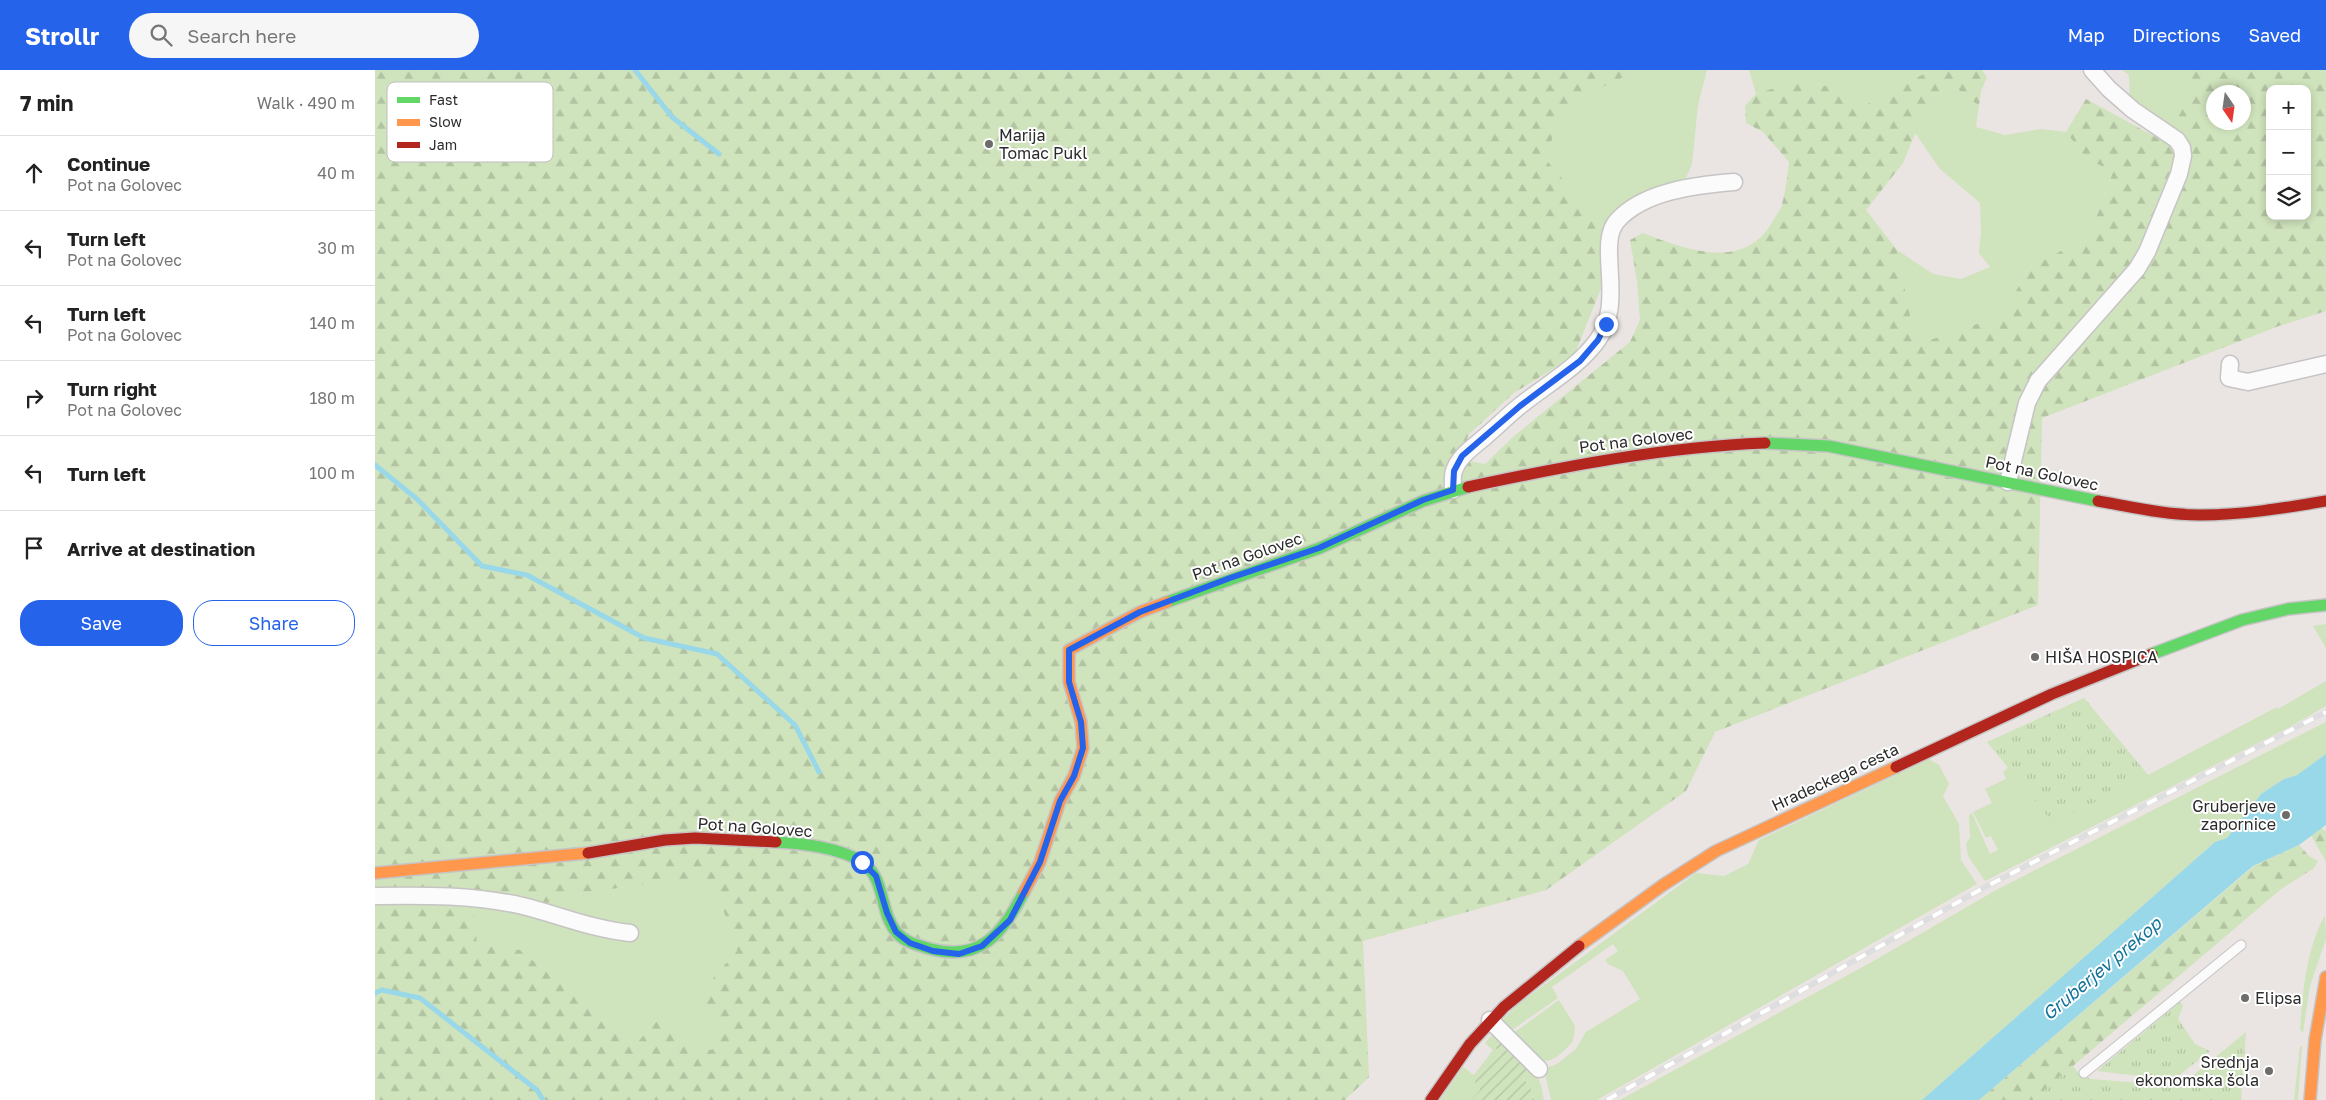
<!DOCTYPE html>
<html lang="en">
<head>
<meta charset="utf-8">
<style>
  :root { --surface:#fff; --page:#f6f6f6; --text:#222; --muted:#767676; --line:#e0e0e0; --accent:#2563eb }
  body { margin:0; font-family:"Golos Text",sans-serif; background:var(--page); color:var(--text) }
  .controls { position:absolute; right:15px; top:15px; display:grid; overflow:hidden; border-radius:10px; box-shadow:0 2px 8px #0003 }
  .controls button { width:45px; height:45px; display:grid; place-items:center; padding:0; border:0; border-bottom:1px solid var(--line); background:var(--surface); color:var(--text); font:25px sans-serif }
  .compass { position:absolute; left:1831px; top:15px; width:45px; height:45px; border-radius:50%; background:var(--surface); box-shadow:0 2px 8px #0003; rotate:167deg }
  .stop { position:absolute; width:15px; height:15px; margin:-11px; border:4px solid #2563eb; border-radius:50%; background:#fff }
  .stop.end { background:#2563eb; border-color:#fff; box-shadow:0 1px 5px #0008 }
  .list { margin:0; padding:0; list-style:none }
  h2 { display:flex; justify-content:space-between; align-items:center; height:65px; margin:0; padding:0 20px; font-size:21px }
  h2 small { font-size:16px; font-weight:400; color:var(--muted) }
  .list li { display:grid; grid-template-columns:32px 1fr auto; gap:15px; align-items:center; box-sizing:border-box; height:75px; padding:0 20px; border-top:1px solid var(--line) }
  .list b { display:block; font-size:19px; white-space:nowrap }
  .list p { margin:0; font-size:16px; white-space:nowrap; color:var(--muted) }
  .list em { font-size:16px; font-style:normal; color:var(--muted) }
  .actions { display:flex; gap:10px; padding:15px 20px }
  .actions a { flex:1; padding:11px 0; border:1px solid var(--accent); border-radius:20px; text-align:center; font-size:18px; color:var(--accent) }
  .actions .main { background:var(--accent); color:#fff }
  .icon { flex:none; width:28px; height:28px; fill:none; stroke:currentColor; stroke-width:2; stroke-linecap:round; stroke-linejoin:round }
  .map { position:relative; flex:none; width:1951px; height:1030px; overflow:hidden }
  header { display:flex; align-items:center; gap:30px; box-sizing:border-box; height:70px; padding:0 25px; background:var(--accent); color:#fff }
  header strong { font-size:24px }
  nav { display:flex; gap:28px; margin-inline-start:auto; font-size:18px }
  .search { width:350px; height:45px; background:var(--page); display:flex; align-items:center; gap:12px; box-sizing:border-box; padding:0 18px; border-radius:28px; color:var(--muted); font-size:19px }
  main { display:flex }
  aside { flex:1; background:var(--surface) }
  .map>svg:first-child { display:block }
  .grass { fill:#cfe3bc }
  .forest { fill:url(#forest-firs); fill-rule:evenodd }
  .park { fill:url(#park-tufts) }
  .garden { fill:url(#garden-furrows) }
  .water { fill:#99d8e8 }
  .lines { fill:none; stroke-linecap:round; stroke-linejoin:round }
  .stream { stroke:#99d8e8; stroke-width:5 }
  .lane-casing { stroke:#c6c4c4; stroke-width:11 }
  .street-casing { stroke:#c6c4c4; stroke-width:19 }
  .fast-casing { stroke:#c6c4c4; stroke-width:14 }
  .slow-casing { stroke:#c6c4c4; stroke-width:14 }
  .jam-casing { stroke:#c6c4c4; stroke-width:14 }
  .lane { stroke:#fcfbfb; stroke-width:9 }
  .street { stroke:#fcfbfb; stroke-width:16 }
  .fast { stroke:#63d668; stroke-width:11 }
  .slow { stroke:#ff974d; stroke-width:11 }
  .jam { stroke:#b3261e; stroke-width:11 }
  .rail-casing { stroke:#dedddf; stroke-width:5.5 }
  .rail { stroke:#fff; stroke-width:4; stroke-dasharray:11; stroke-linecap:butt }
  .route { stroke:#2563eb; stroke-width:6 }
  .poi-dot { fill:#6e6c6b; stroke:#fff; stroke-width:2 }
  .labels { text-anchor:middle; stroke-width:4; stroke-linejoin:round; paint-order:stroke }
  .poi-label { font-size:16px; fill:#2b2b2b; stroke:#fff; text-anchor:start }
  .street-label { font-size:16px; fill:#2b2b2b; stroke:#fff }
  .water-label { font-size:18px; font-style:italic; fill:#137398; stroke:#fff }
  .key { fill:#fff; stroke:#bfbfbf; stroke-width:1 }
  .key-label { font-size:14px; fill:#2b2b2b }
</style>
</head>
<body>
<header>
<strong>Strollr</strong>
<div class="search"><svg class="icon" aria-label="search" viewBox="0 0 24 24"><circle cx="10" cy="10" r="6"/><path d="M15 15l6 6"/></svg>Search here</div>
<nav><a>Map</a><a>Directions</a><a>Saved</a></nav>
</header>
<main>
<aside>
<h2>7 min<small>Walk · 490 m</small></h2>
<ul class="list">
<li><svg class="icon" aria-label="ahead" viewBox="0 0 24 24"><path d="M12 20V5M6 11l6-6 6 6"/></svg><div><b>Continue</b><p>Pot na Golovec</p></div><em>40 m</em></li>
<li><svg class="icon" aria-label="left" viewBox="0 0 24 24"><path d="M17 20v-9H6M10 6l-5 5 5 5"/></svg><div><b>Turn left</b><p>Pot na Golovec</p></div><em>30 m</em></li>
<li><svg class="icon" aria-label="left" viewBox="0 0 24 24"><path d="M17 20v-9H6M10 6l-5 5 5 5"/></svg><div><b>Turn left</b><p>Pot na Golovec</p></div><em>140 m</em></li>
<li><svg class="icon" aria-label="right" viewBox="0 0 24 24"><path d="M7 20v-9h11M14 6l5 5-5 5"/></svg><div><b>Turn right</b><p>Pot na Golovec</p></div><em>180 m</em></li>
<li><svg class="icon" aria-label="left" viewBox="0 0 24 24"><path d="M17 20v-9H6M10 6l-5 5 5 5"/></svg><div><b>Turn left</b></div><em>100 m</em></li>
<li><svg class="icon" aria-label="arrive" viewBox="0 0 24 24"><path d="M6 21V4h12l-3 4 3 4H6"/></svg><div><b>Arrive at destination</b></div></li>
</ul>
<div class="actions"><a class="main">Save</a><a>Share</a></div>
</aside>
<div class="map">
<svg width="1951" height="1030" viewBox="0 0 1951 1030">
  <defs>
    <pattern id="forest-firs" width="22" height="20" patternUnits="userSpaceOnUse" patternTransform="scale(1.25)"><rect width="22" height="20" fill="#cfe3bc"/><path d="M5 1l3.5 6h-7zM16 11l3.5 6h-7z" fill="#b2c3a2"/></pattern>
    <pattern id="park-tufts" width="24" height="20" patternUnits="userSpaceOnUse" patternTransform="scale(1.25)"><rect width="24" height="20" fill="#cfe3bc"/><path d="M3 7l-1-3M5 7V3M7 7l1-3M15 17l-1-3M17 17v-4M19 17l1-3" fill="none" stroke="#b2c3a2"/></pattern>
    <pattern id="garden-furrows" width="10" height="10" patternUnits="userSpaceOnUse" patternTransform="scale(1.25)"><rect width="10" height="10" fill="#cfe3bc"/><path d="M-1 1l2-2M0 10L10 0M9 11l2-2" fill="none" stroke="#b2c3a2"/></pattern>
  </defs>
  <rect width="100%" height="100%" fill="#eae5e2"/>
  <g class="grass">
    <path d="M1263,0H1332L1323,35L1317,94L1310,110L1256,151L1230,158L1173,92L1182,38Z"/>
    <path d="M1374,0H1556L1481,40L1452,16L1421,11L1381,24Z"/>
    <path d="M1747,0H1806L1814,29L1798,58L1755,31L1754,5Z"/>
    <path d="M1575,13L1604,36L1601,57L1630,65L1666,59L1691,62L1711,88L1738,102L1715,165L1653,199L1628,245L1558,269L1539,271L1522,180L1558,204L1586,209L1615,197L1604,183L1606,162L1605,133L1565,99L1540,63L1553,32Z"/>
    <path d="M1951,554V578L1938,556Z"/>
    <path d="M1951,611V636L1913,658L1610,811L1593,786L1591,773L1595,768L1594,745L1597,743L1615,784L1623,780L1616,766L1611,768L1598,742L1617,733L1610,719L1631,709L1628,702L1709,628L1773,705L1902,637L1903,639Z"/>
    <path d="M1951,652V684L1922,705L1909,709L1886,724L1852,768L1840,772L1547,1030H1245L1502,889L1623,819Z"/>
    <path d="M1554,689L1564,695L1574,714L1568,726L1584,754L1586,790L1602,814L1222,1030H1176L1169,999L1182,994L1201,979L1211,962L1265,929L1248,901L1233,894L1230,890L1243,881L1238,874L1177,917L1183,928L1134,962L1127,950L1145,933L1321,803L1349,806L1373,794L1384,770Z"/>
    <path d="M300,811L341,815L362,881L324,924L341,955L344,978L329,981L287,945L260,975L224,949L197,923L145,880L102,873L98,835H164L212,822Z"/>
    <path d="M1950,845L1951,869L1935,916L1928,963L1925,959C1928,920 1931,880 1950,845Z"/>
    <path d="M1184,930L1200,956L1198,971C1169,1005 1162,990 1136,965Z"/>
    <path d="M1120,962L1126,985L1099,1011L1105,1020L1096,1030H1065L1088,997L1099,1005L1118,980L1110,973Z"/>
    <path d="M1925,976H1927L1923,1030H1919Z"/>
    <path d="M1159,999L1166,1015L1169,1030H1159L1157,1021L1148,1006Z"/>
  </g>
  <g class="forest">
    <path d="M0,0H1263L1182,39L1173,92L1230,158L1231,206L1199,286L1139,323L1093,365L1088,390L1110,394L1138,367L1255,272L1265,250L1262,211L1255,170L1268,163C1312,180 1369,202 1398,151C1401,145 1406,140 1407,134C1411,121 1412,106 1414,92L1388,62L1371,53L1370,36L1381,24L1421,11L1452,16L1481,40L1556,0H1607L1612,7L1606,21L1604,36L1575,13L1553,32L1528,93L1491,140L1522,180L1540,271L1558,269L1628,245L1653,199L1715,165L1738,102L1711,88L1691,62L1711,29L1788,71L1814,29L1806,0H1951V241L1904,256L1667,348L1663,535L1340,662L1311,721L1171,820L988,871L994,1007L970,1030H0ZM1895,19H1932V146H1895ZM1838,22H1868V52H1838ZM300,811L340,815L362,881L324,924L341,955L344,978L329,981L287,945L260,975L224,949L197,923L145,880L102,873L98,835H164L212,822Z"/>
    <path d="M1947,758L1951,762V792L1936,765Z"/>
    <path d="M1924,775L1934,786L1943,791L1939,798L1905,820L1658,1030H1604L1879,796Z"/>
  </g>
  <g class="park">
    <path d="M1709,628L1773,705L1678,753L1612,672Z"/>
    <path d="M1805,932L1808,936L1803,949L1820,974L1835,981L1798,1010L1722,1001Z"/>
    <path d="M1871,962L1866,1030H1658L1697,995L1702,1001L1715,1009L1805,1016Z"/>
  </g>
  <path class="garden" d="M1124,965L1159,999L1148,1007L1157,1021L1159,1030H1096L1105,1020L1099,1011L1126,985L1117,973Z"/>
  <path class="water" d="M1951,684V755L1924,775L1878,796L1604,1030H1547L1840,772L1852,768L1886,724L1909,709L1922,705Z"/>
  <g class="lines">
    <g class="stream">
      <path d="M260,0L297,47L344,84"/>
      <path d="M0,395L42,429L107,496L152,505L269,568L342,584L420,655L444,702"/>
      <path d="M0,923L7,920L45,928L162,1020L168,1030"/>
    </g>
    <g class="lane-casing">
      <path id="lane" d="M1709,1003L1866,875"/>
    </g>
    <g class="street-casing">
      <g id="street">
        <path d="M1855,294L1854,308L1873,312L1951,294"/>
        <path d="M1633,412L1652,333L1663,311L1762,199L1772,182L1804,104L1808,86L1807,78L1802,70L1758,40L1734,19L1717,0"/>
        <path d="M1078,420C1078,414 1077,406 1079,401C1084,385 1101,375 1112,365C1124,355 1134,344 1146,335C1172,314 1202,298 1222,271C1251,233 1221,174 1242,151C1268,121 1322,115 1359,112"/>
        <path d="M0,826C50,825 99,825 148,836C184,845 217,859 255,863"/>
        <path d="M1115,950L1164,999"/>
      </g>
    </g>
    <g class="fast-casing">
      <g id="fast">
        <path d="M1390,373L1453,376L1723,431"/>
        <path d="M792,532L945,478L1048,431L1093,417"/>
        <path d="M1777,584L1867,550L1913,539L1951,535"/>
        <path d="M401,772C426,773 466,778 487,792C511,808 504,842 522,863C531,873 543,875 556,879C606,892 628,863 649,822"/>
      </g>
    </g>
    <g class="slow-casing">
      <g id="slow">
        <path d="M0,803L213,783"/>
        <path d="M649,822L665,792L685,731L699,706L708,678L706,652L694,612V580L765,542L792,532"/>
        <path d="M1204,876L1288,815L1341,781L1521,697"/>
        <path d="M1935,1030L1940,970L1951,907"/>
      </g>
    </g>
    <g class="jam-casing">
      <g id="jam">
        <path d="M1093,417C1191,396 1289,377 1390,373"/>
        <path d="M1723,431C1757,437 1791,445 1825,445C1867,445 1910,438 1951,431"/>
        <path d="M1521,697L1677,624L1777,584"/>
        <path d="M213,783L290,770L320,768L401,772"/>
        <path d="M1056,1030L1095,974L1129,937L1204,876"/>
      </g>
    </g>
    <use href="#lane" class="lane"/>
    <use href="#street" class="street"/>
    <use href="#fast" class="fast"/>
    <use href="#slow" class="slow"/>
    <use href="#jam" class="jam"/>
    <g class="rail-casing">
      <path id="rail" d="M1232,1030L1610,817L1951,642"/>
    </g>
    <use href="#rail" class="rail"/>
  </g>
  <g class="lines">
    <path class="route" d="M487,792L501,806L512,843L521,862L535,873L558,881L584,884L607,876L635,850L665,792L685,731L699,706L708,678L706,652L694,612V580L765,542L855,508L944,478L1048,430L1078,420L1079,401L1087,386L1145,336L1205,291L1223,270L1231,254"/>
  </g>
  <g class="poi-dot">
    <circle cx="614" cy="74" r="5"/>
    <circle cx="1660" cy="587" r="5"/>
    <circle cx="1911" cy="745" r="5"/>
    <circle cx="1870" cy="928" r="5"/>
    <circle cx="1894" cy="1001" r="5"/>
  </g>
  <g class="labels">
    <g class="poi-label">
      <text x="624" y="71">Marija<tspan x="624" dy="18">Tomac Pukl</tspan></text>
      <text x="1670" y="593">HIŠA HOSPICA</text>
      <text x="1901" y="742" text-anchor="end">Gruberjeve<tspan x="1901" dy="18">zapornice</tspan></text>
      <text x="1880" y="934">Elipsa</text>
      <text x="1884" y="998" text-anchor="end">Srednja<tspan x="1884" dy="18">ekonomska šola</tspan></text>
    </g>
    <g class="street-label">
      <text transform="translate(1261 370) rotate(-7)" y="6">Pot na Golovec</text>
      <text transform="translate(1667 403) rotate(12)" y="6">Pot na Golovec</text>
      <text transform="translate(872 486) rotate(-19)" y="6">Pot na Golovec</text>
      <text transform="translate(1460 707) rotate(-25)" y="6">Hradeckega cesta</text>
      <text transform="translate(380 757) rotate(4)" y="6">Pot na Golovec</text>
    </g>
    <g class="water-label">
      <text transform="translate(1727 899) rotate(-40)" y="6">Gruberjev prekop</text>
    </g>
  </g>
  <rect x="12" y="12" width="166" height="80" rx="8" class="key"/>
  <rect x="22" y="27" width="23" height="6" fill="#63d668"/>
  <rect x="22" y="49" width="23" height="7" fill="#ff974d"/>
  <rect x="22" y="72" width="23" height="6" fill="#b3261e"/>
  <g class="key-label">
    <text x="54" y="35">Fast</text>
    <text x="54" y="57">Slow</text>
    <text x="54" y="80">Jam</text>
  </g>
</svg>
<div class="controls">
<button>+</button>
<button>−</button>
<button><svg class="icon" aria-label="layers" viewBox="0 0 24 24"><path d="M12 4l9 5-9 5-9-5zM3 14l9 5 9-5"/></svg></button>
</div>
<svg class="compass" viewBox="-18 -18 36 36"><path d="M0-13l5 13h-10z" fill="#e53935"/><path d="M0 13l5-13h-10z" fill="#767676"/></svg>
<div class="stop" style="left:487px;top:792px"></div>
<div class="stop end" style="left:1231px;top:254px"></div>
</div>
</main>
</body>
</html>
